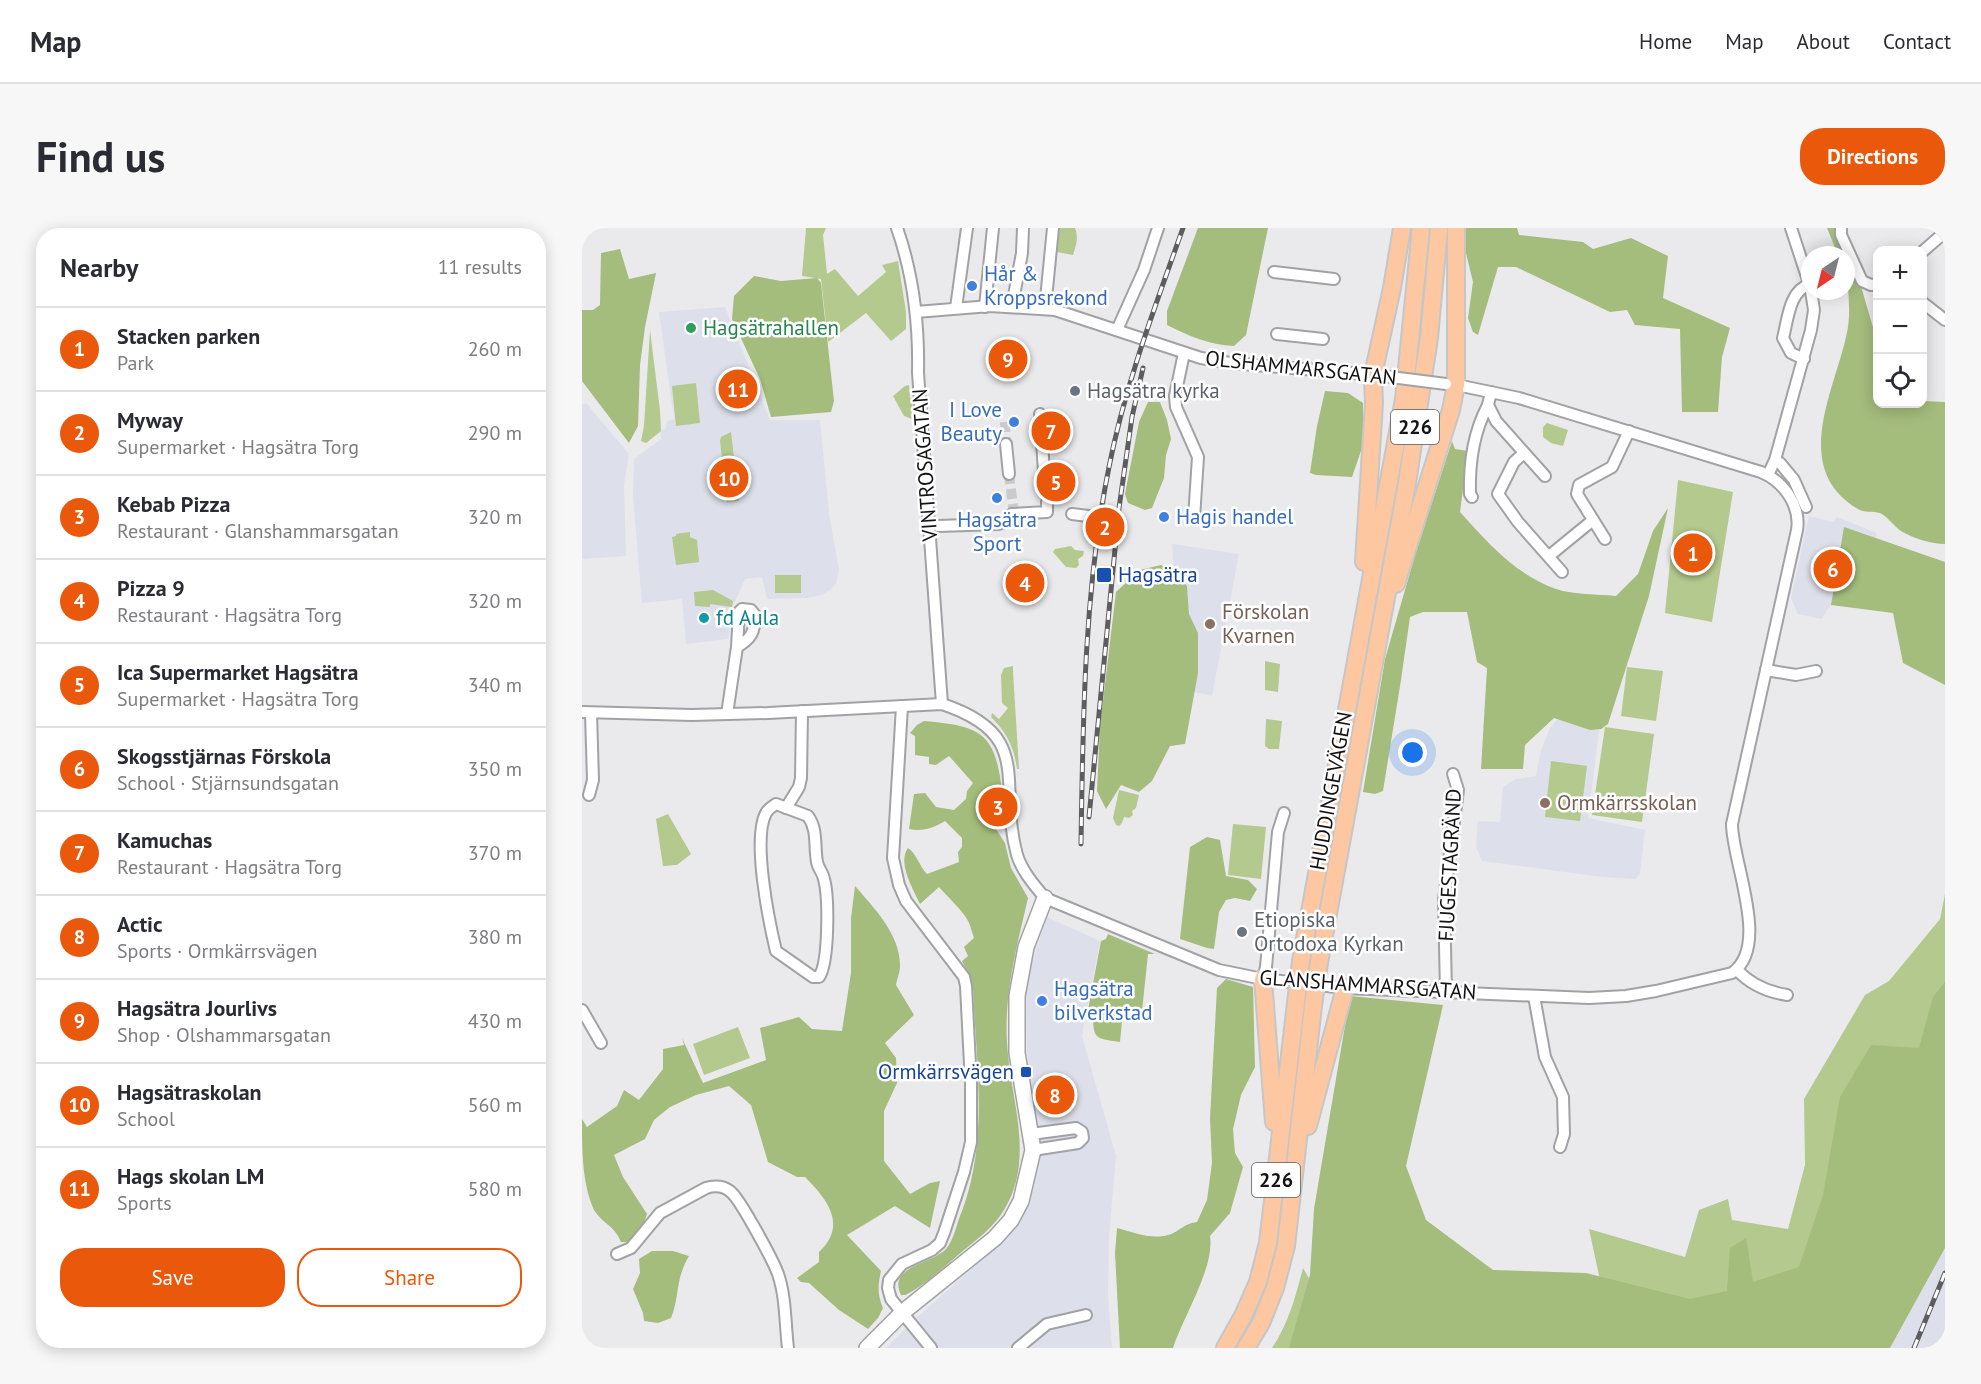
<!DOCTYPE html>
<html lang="en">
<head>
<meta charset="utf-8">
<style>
  :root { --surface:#fff; --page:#f7f7f7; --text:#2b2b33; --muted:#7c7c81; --line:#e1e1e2; --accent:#ea580c }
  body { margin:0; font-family:"PT Sans",sans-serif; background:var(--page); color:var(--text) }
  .controls { position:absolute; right:18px; top:18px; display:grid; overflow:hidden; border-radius:12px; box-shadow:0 3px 15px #0003 }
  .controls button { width:54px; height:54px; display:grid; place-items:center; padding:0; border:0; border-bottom:2px solid var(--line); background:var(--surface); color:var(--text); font:30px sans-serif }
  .compass { position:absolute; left:1219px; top:18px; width:54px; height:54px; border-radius:50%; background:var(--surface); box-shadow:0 3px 15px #0003; rotate:215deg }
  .you { position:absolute; left:831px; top:525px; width:21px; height:21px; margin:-15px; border:4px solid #fff; border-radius:50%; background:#1a73e8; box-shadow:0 0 0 9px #1a73e833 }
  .badge { display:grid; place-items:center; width:39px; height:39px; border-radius:50%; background:var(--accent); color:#fff; font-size:20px; font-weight:700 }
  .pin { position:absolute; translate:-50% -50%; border:3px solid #fff; box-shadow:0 2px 6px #0006 }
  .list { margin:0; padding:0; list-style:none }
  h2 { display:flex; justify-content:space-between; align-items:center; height:78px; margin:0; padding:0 24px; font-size:26px }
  h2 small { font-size:20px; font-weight:400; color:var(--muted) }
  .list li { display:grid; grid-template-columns:39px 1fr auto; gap:18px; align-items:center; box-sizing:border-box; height:84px; padding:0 24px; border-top:2px solid var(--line) }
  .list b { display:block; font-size:22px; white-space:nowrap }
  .list p { margin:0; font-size:20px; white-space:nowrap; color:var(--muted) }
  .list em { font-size:20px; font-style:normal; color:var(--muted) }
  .actions { display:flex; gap:12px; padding:18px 24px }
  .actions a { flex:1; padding:14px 0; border:2px solid var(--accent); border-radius:24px; text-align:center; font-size:21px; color:var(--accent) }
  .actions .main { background:var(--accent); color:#fff }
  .icon { flex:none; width:33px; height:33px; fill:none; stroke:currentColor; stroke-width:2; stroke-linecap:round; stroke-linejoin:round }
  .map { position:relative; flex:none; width:1363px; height:1120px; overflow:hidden; border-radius:24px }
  header { display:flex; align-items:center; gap:36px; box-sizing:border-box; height:84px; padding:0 30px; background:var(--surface); border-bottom:2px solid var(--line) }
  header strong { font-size:28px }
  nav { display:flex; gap:33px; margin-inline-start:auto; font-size:21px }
  .intro { display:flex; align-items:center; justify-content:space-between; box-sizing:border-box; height:144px; padding:0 36px }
  h1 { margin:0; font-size:42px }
  .button { padding:15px 27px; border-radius:24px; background:var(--accent); color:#fff; font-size:21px; font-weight:700 }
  main { display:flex; gap:36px; padding:0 36px }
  aside { flex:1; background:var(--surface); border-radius:24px; box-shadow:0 3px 15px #0003 }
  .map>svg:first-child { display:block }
  .built { fill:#dddfea }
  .green { fill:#b3c98e }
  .forest { fill:#a4bc7c }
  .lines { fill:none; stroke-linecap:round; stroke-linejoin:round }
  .street-tunnel { stroke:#cacacc; stroke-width:10; stroke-dasharray:10 5; stroke-linecap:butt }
  .street-casing { stroke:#a1a2a5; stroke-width:14 }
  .secondary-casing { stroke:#a1a2a5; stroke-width:18 }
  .primary-casing { stroke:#c6c6c7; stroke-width:20 }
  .street { stroke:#fff; stroke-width:10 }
  .secondary { stroke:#fff; stroke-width:15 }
  .primary { stroke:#fdc8a1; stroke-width:16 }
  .rail-casing { stroke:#5d5d5f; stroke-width:5 }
  .rail { stroke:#fff; stroke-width:3; stroke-dasharray:9; stroke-linecap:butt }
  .street-bridge-casing { stroke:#a1a2a5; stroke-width:14; stroke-linecap:butt }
  .primary-bridge-casing { stroke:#c6c6c7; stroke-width:20; stroke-linecap:butt }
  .street-bridge { stroke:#fff; stroke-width:10 }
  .primary-bridge { stroke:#fdc8a1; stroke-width:16 }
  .shop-dot { fill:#3f7fe0; stroke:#fff; stroke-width:2 }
  .leisure-dot { fill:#2e9e5b; stroke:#fff; stroke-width:2 }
  .worship-dot { fill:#6b7280; stroke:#fff; stroke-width:2 }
  .transit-dot { fill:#1a4fb4; stroke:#fff; stroke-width:2 }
  .culture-dot { fill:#0f9aa8; stroke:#fff; stroke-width:2 }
  .education-dot { fill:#8d6e63; stroke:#fff; stroke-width:2 }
  .labels { text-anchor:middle; stroke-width:5; stroke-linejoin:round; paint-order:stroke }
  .shield { fill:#fff; stroke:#5a5a5a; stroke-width:1.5 }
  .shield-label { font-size:20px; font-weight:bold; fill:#131314 }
  .shop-label { font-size:21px; fill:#366cbe; stroke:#fff; text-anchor:start }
  .leisure-label { font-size:21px; fill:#27864d; stroke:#fff; text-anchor:start }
  .street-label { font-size:21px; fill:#131314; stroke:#fff }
  .worship-label { font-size:21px; fill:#5b616d; stroke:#fff; text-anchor:start }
  .transit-label { font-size:21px; fill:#164399; stroke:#fff; text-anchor:start }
  .education-label { font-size:21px; fill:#785e54; stroke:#fff; text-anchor:start }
  .culture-label { font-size:21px; fill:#0d838f; stroke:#fff; text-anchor:start }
</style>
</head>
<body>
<header>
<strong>Map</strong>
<nav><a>Home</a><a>Map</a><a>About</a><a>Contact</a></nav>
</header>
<div class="intro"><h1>Find us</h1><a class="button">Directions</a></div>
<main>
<aside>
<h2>Nearby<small>11 results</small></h2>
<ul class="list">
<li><span class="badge">1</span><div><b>Stacken parken</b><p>Park</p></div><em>260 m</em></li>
<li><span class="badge">2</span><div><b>Myway</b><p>Supermarket · Hagsätra Torg</p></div><em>290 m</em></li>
<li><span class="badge">3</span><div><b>Kebab Pizza</b><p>Restaurant · Glanshammarsgatan</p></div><em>320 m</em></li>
<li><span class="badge">4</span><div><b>Pizza 9</b><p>Restaurant · Hagsätra Torg</p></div><em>320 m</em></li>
<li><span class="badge">5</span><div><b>Ica Supermarket Hagsätra</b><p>Supermarket · Hagsätra Torg</p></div><em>340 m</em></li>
<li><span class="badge">6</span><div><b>Skogsstjärnas Förskola</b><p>School · Stjärnsundsgatan</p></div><em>350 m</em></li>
<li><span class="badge">7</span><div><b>Kamuchas</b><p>Restaurant · Hagsätra Torg</p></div><em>370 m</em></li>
<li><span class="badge">8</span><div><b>Actic</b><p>Sports · Ormkärrsvägen</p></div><em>380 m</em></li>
<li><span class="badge">9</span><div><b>Hagsätra Jourlivs</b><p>Shop · Olshammarsgatan</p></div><em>430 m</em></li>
<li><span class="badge">10</span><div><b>Hagsätraskolan</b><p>School</p></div><em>560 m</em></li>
<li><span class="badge">11</span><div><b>Hags skolan LM</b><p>Sports</p></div><em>580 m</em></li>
</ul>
<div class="actions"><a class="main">Save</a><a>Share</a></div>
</aside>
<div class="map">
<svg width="1363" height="1120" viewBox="0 0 1363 1120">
  <rect width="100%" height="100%" fill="#eaeaed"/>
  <g class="built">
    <path d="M143,79L188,192H238L247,286L257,342L254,355L249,361L240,367L224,370L185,371L180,349L163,351L152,376L146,411L104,416L100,371L60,375L51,269L52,231L79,211V203L84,200L85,193L92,191L77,84Z"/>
    <path d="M4,175L47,226L42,257L44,328L0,331V177Z"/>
    <path d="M1227,288L1251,294L1255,289L1295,305L1289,324L1273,355L1245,382L1240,391L1216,386L1209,370Z"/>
    <path d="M590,316L657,326L630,468L612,464L616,445V405L607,386L605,358L592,344Z"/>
    <path d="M976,491L1018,496L1006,590L1063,602L1058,646L1053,651L1020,649L900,633L894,619L896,593L918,594L921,559L934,551L954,548L959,522L968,500Z"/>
    <path d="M465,689L518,713L500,808L534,928L527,1008L526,1067L530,1120H304L333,1091L409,1024L439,991L455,928V901L445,825L444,753Z"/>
    <path d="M1363,1020V1120H1308L1323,1093Z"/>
  </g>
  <g class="green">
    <path d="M224,0H244L241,7L245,46L253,41L276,68L304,44L300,37L316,33L324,84V101L309,113L284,85L246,114L239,51L220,48Z"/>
    <path d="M476,0H493C497,10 494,17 491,27L475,24Z"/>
    <path d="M68,102L78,183L79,203L64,215L59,213L62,198Z"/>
    <path d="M114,155L118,195L94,198L90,158Z"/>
    <path d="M327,157L328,170L330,171L332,192L322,188L311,168L323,158Z"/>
    <path d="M965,195L986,202L981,218L969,215L961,209V199Z"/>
    <path d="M149,204L157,273L145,274L138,213L139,209Z"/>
    <path d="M1096,252L1151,264L1130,394L1083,385Z"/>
    <path d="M108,304V309L115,312L117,334L94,337L90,309L94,308V306Z"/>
    <path d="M489,318L493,322L502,323L501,328L496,331L497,337L494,340L484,339L471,324L473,321Z"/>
    <rect x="193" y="347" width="26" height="18"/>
    <path d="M131,362L151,373L150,379L128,376V379L113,378L112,364Z"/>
    <path d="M683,433L698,436L696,464L683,462Z"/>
    <path d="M431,438V443L437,541H435C432,519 425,505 409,489L410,485L417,491L426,480L420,475L419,447L422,440Z"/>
    <path d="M1045,439L1081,443L1074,493L1039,488Z"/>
    <path d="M684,491L700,493L697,521H687L683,518Z"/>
    <path d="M1023,499L1072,506L1060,594L1010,587Z"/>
    <path d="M969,533L1005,538L998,593L963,589Z"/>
    <path d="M537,562L557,567L554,580L550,583L551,587L547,590L542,589L540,595L537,598L534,597L531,590Z"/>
    <path d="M86,586L109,626L95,637L81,638L74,591Z"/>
    <path d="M651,596L684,599L679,651L646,647Z"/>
    <path d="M1363,666V980L1289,1120H999L1018,1052L1007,1001L1103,1029L1117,982L1146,971L1150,992L1206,1001L1223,937L1222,871L1283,767L1307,753L1358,691Z"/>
    <path d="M156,799L168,830L122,847L111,816Z"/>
    <path d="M721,1040L767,1120H690C706,1097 714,1067 721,1040Z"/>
  </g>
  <g class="forest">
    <path d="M616,0H686L664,107L652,118C627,117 607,108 585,97V83Z"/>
    <path d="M882,0H935L937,7L1001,14L1011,21L1049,10L1086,28L1081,70L1148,100L1140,129L1136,184H1100L1098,101L1053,97L1045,82L1028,84L934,39H916L896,107L891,104L886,90L891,54L882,17Z"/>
    <path d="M1245,0H1262L1295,113L1296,176H1340L1341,173L1363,174V316C1350,316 1330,310 1319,303C1312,298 1306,289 1298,285C1291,283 1282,285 1276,281C1209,241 1251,166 1264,109C1271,82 1264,55 1264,27H1256Z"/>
    <path d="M38,21L47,51L74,45L63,99L58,137L56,198L47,215L0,153V82H11L18,77L19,25Z"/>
    <path d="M172,48L199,53L235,50L239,55L252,173L249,184L189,189L178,151L150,91L152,68Z"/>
    <path d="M743,163L766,165L781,175V217L770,249L734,247L728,245L735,198Z"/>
    <path d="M566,174H578L585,192L589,211L584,227L582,250L570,280L563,282L546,275L543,266L557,194Z"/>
    <path d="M870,213L873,221L886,223L878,284C906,315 934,347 974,361C992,367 1015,366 1034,368L1056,346L1071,303L1086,280L1067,368L1026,496L1019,501L1008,502L972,490L943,517L941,541H899L905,440L895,434L885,384H841L828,389L819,452L801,563L793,566L781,564L803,431L834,324Z"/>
    <path d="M1262,299L1363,334V457L1321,435L1311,385L1249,377Z"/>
    <path d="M579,337L592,344L605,358L607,386L616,405V445L603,516L588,518L570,553L557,564L539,557L524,581L515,563L518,498L534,364L558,342Z"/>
    <path d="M342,493C405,498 414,508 421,571L406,574V589L423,615L429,640L446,670C435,718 422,765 425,814C428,874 456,934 418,988C408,1002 394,1012 382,1022C364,1037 344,1057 323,1067H319C305,1038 350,1036 364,1021C372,1012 375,994 380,983C407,911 394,834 391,760L388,749L380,733L386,728L382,719L392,710C390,705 389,699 387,695C384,686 365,668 357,659L338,676C331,661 315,635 326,620C335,626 337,638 345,646L377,634L376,624L380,619V610L363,593C351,600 341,604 327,601L332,566L343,565L354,579L372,582L384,571L385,563L391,555L367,528L354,537L347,536V529L333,527V508L328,505L335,497Z"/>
    <path d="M625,609L638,612L644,648L666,652L675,661L668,673L653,670L644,672L637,684L632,721L625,720L598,711L608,619Z"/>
    <path d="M273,658C292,680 319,707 318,739C318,744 315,751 314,757L332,787L303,815L314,830L315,855L302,883V933L328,966L348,955L358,953L348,1000L313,978L265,1007L299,1043C296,1057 295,1066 301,1080L296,1090L286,1101L257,1082L227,1055L219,1054L215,1050L237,1034V1024C266,997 245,971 223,949H215L186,934L169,877L147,858L114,867L88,879L72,892L63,911L32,927L41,949L65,986L62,995L46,1014H39C33,998 21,996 12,982C0,955 0,922 0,891L5,899L35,878L42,862L57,872L81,841V821L102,817L100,810L121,855L184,832L178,800L217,789L230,801L260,803L269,745V690Z"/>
    <path d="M526,706L573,726H566L560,783L541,782L538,814C509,810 513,810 510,783L506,782L519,713L524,711Z"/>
    <path d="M644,751L671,759L673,839L659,867L651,901L653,925L661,939L648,985L628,1008C633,1039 601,1089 591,1120H538L533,1025L535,1000C551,1004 569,1012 586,1007C598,1004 600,996 615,994L625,972L630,935L628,890L635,760Z"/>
    <path d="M1363,754V1020L1308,1120H707L728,1047L732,981L768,768L861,777L824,938L844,992L911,1042L1004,1045L1108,1071L1145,1063L1148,1020L1164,1010L1171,1054L1217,1039L1241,967L1258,869L1289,817L1337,820L1351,769Z"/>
    <path d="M70,1023H91L107,1028C93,1051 98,1068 89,1090L76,1095L62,1093L61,1085L51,1061L58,1045L57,1031Z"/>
  </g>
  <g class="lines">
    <g class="street-tunnel">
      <path d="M459,191L460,214"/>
      <path d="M423,194L424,216"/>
      <path d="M462,244L465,274"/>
      <path d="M427,246L432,286"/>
      <path d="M514,289L538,293"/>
    </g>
    <g class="street-casing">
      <g id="street">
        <path d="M315,0C331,46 337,97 336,145L360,476"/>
        <path d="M1209,0L1228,58"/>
        <path d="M1259,0V7L1280,53L1289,57L1296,56"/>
        <path d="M1340,24L1363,4"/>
        <path d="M692,44L752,51"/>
        <path d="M1340,74L1363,92"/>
        <path d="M430,78L440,25L441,0"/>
        <path d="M403,79L411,0"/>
        <path d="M374,80L385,0"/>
        <path d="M463,81L471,0"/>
        <path d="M334,84L408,78L473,82L619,130L648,135L795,147"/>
        <path d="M535,102L562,42L576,0"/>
        <path d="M695,106L741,111"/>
        <path d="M602,125L593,168L594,179L616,229L612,290"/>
        <path d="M1222,131L1209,125L1201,110C1206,91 1207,63 1228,56"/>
        <path d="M909,164L906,177L914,193L963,248"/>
        <path d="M458,186L459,191"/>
        <path d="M460,214L462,244"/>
        <path d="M424,216L427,246"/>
        <path d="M942,225L932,234L916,266L936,294L980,344"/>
        <path d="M1198,235L1212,252L1224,279"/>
        <path d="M1186,247L1193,232L1229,102L1232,82L1229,63"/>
        <path d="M890,269L888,266C887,234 891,205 906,177"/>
        <path d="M490,286L514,289"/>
        <path d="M431,292L430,286L465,284V274"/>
        <path d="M356,298L416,296L431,292"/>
        <path d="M1023,311L995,266L997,257L1030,239L1047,203"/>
        <path d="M967,328L1011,292"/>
        <path d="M1184,442L1214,447L1234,443"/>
        <path d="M320,478L311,630L317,657L324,673L382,749L384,758L389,856V914L382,944L362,1005L358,1015L350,1022L320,1036L307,1052L306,1060L309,1071L349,1120"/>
        <path d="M0,484L110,487L186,485L360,476C454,507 415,555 435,627C440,643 452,657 463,670L637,742L681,751L763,760L1007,770L1044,768L1074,763L1150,745C1189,718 1150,634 1150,596L1215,302C1219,277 1201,253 1179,244L937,170L870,156"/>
        <path d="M145,486L155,419L157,384L160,381L169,382L173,387C173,404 169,411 155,419"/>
        <path d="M7,567L11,552L9,485"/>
        <path d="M194,576L226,588C236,602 232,618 235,634C236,640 241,645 242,651C247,669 247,735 237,749H231L194,723C187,694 170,611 184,585C186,581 191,578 194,576Z"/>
        <path d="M204,580L217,559L219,550L220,483"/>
        <path d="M1155,742C1168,756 1186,764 1205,767"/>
        <path d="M681,751L684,739L696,604L702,585"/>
        <path d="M864,764L862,672L876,562L871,546"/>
        <path d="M952,768L963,829L981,869L982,906L978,919"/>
        <path d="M0,782L19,815"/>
        <path d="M449,906L494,900L500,904L501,910L496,915L451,922"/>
        <path d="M35,1026L49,1020L78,985L124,960C133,957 143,958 150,965C160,975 191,1032 196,1046C204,1069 203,1096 206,1120"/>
        <path d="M436,1120L465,1096L504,1087"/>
      </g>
    </g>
    <g class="secondary-casing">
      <path id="secondary" d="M285,1120L321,1084L413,1010L429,992L439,973L451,922L435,825V768L444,719L463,670"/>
    </g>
    <g class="primary-casing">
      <g id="primary">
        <path d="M782,334L792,175L791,147L810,60L820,0"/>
        <path d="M814,356L869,182L874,157V0"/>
        <path d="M719,733L822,171L839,0"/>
        <path d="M737,735L825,255L847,110L857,0"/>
        <path d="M681,751L692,894"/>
        <path d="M726,898L763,760"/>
        <path d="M643,1120L661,1088L676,1054L686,1015L714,775"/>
        <path d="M664,1120L679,1095L693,1060L704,1018L731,778"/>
      </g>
    </g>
    <use href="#street" class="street"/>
    <use href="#secondary" class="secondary"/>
    <use href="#primary" class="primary"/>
    <g class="rail-casing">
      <g id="rail">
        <path d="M507,589L537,280L550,189L561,140"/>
        <path d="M499,616C501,490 502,363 527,239C543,157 573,79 601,0"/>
        <path d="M1332,1120L1363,1045"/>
      </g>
    </g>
    <use href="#rail" class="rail"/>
    <g class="street-bridge-casing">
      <path id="street-bridge" d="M801,148L864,156"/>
    </g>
    <g class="primary-bridge-casing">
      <g id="primary-bridge">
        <path d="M714,775L719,733"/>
        <path d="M731,778L737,735"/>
      </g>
    </g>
    <use href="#street-bridge" class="street-bridge"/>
    <use href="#primary-bridge" class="primary-bridge"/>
  </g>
  <g class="shop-dot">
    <circle cx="390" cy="58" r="6"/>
    <circle cx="432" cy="194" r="6"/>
    <circle cx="415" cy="270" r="6"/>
    <circle cx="582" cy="289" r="6"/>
    <circle cx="460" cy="773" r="6"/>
  </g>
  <circle class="leisure-dot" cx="109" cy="100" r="6"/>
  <g class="worship-dot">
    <circle cx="493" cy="163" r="6"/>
    <circle cx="660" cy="704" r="6"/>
  </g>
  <g class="transit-dot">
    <rect x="514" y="339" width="16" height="16" rx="3"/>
    <rect x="438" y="838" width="12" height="12" rx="3"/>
  </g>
  <circle class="culture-dot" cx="122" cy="390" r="6"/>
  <g class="education-dot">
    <circle cx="628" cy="396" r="6"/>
    <circle cx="963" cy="575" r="6"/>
  </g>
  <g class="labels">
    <g class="shield">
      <rect x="809" y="182" width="48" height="34" rx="4.5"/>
      <rect x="670" y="935" width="48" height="34" rx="4.5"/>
    </g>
    <g class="shield-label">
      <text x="833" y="206">226</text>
      <text x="694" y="959">226</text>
    </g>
    <g class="shop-label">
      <text x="402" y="53">Hår &amp;<tspan x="402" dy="24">Kroppsrekond</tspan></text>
      <text x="420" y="189" text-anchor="end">I Love<tspan x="420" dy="24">Beauty</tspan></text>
      <text x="594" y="296">Hagis handel</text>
      <text x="415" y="299" text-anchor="middle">Hagsätra<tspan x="415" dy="24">Sport</tspan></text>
      <text x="472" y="768">Hagsätra<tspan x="472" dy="24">bilverkstad</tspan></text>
    </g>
    <g class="leisure-label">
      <text x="121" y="107">Hagsätrahallen</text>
    </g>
    <g class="street-label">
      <text transform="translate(719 140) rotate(6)" y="7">OLSHAMMARSGATAN</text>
      <text transform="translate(343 237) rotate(-94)" y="7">VINTROSAGATAN</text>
      <text transform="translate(749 563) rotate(-80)" y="7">HUDDINGEVÄGEN</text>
      <text transform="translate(868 637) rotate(-87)" y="7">FJUGESTAGRÄND</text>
      <text transform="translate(786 757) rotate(4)" y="7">GLANSHAMMARSGATAN</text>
    </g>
    <g class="worship-label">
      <text x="505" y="170">Hagsätra kyrka</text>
      <text x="672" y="699">Etiopiska<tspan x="672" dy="24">Ortodoxa Kyrkan</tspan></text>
    </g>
    <g class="transit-label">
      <text x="536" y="354">Hagsätra</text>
      <text x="432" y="851" text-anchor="end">Ormkärrsvägen</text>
    </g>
    <g class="education-label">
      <text x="640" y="391">Förskolan<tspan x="640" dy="24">Kvarnen</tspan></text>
      <text x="975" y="582">Ormkärrsskolan</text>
    </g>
    <g class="culture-label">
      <text x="134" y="397">fd Aula</text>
    </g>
  </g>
</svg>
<div class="controls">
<button>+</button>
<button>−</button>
<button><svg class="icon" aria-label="locate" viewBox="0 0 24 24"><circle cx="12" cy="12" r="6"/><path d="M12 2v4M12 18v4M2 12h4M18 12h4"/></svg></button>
</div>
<svg class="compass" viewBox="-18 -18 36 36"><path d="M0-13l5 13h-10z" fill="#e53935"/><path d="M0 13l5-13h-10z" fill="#7c7c81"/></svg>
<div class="you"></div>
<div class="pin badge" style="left:1111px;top:325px">1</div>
<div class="pin badge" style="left:523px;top:299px">2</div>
<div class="pin badge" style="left:416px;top:579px">3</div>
<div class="pin badge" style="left:443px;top:355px">4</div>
<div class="pin badge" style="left:474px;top:254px">5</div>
<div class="pin badge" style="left:1251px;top:341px">6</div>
<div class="pin badge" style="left:469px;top:203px">7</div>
<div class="pin badge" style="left:473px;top:867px">8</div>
<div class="pin badge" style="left:426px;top:131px">9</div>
<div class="pin badge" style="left:147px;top:250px">10</div>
<div class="pin badge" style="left:156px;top:161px">11</div>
</div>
</main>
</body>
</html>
